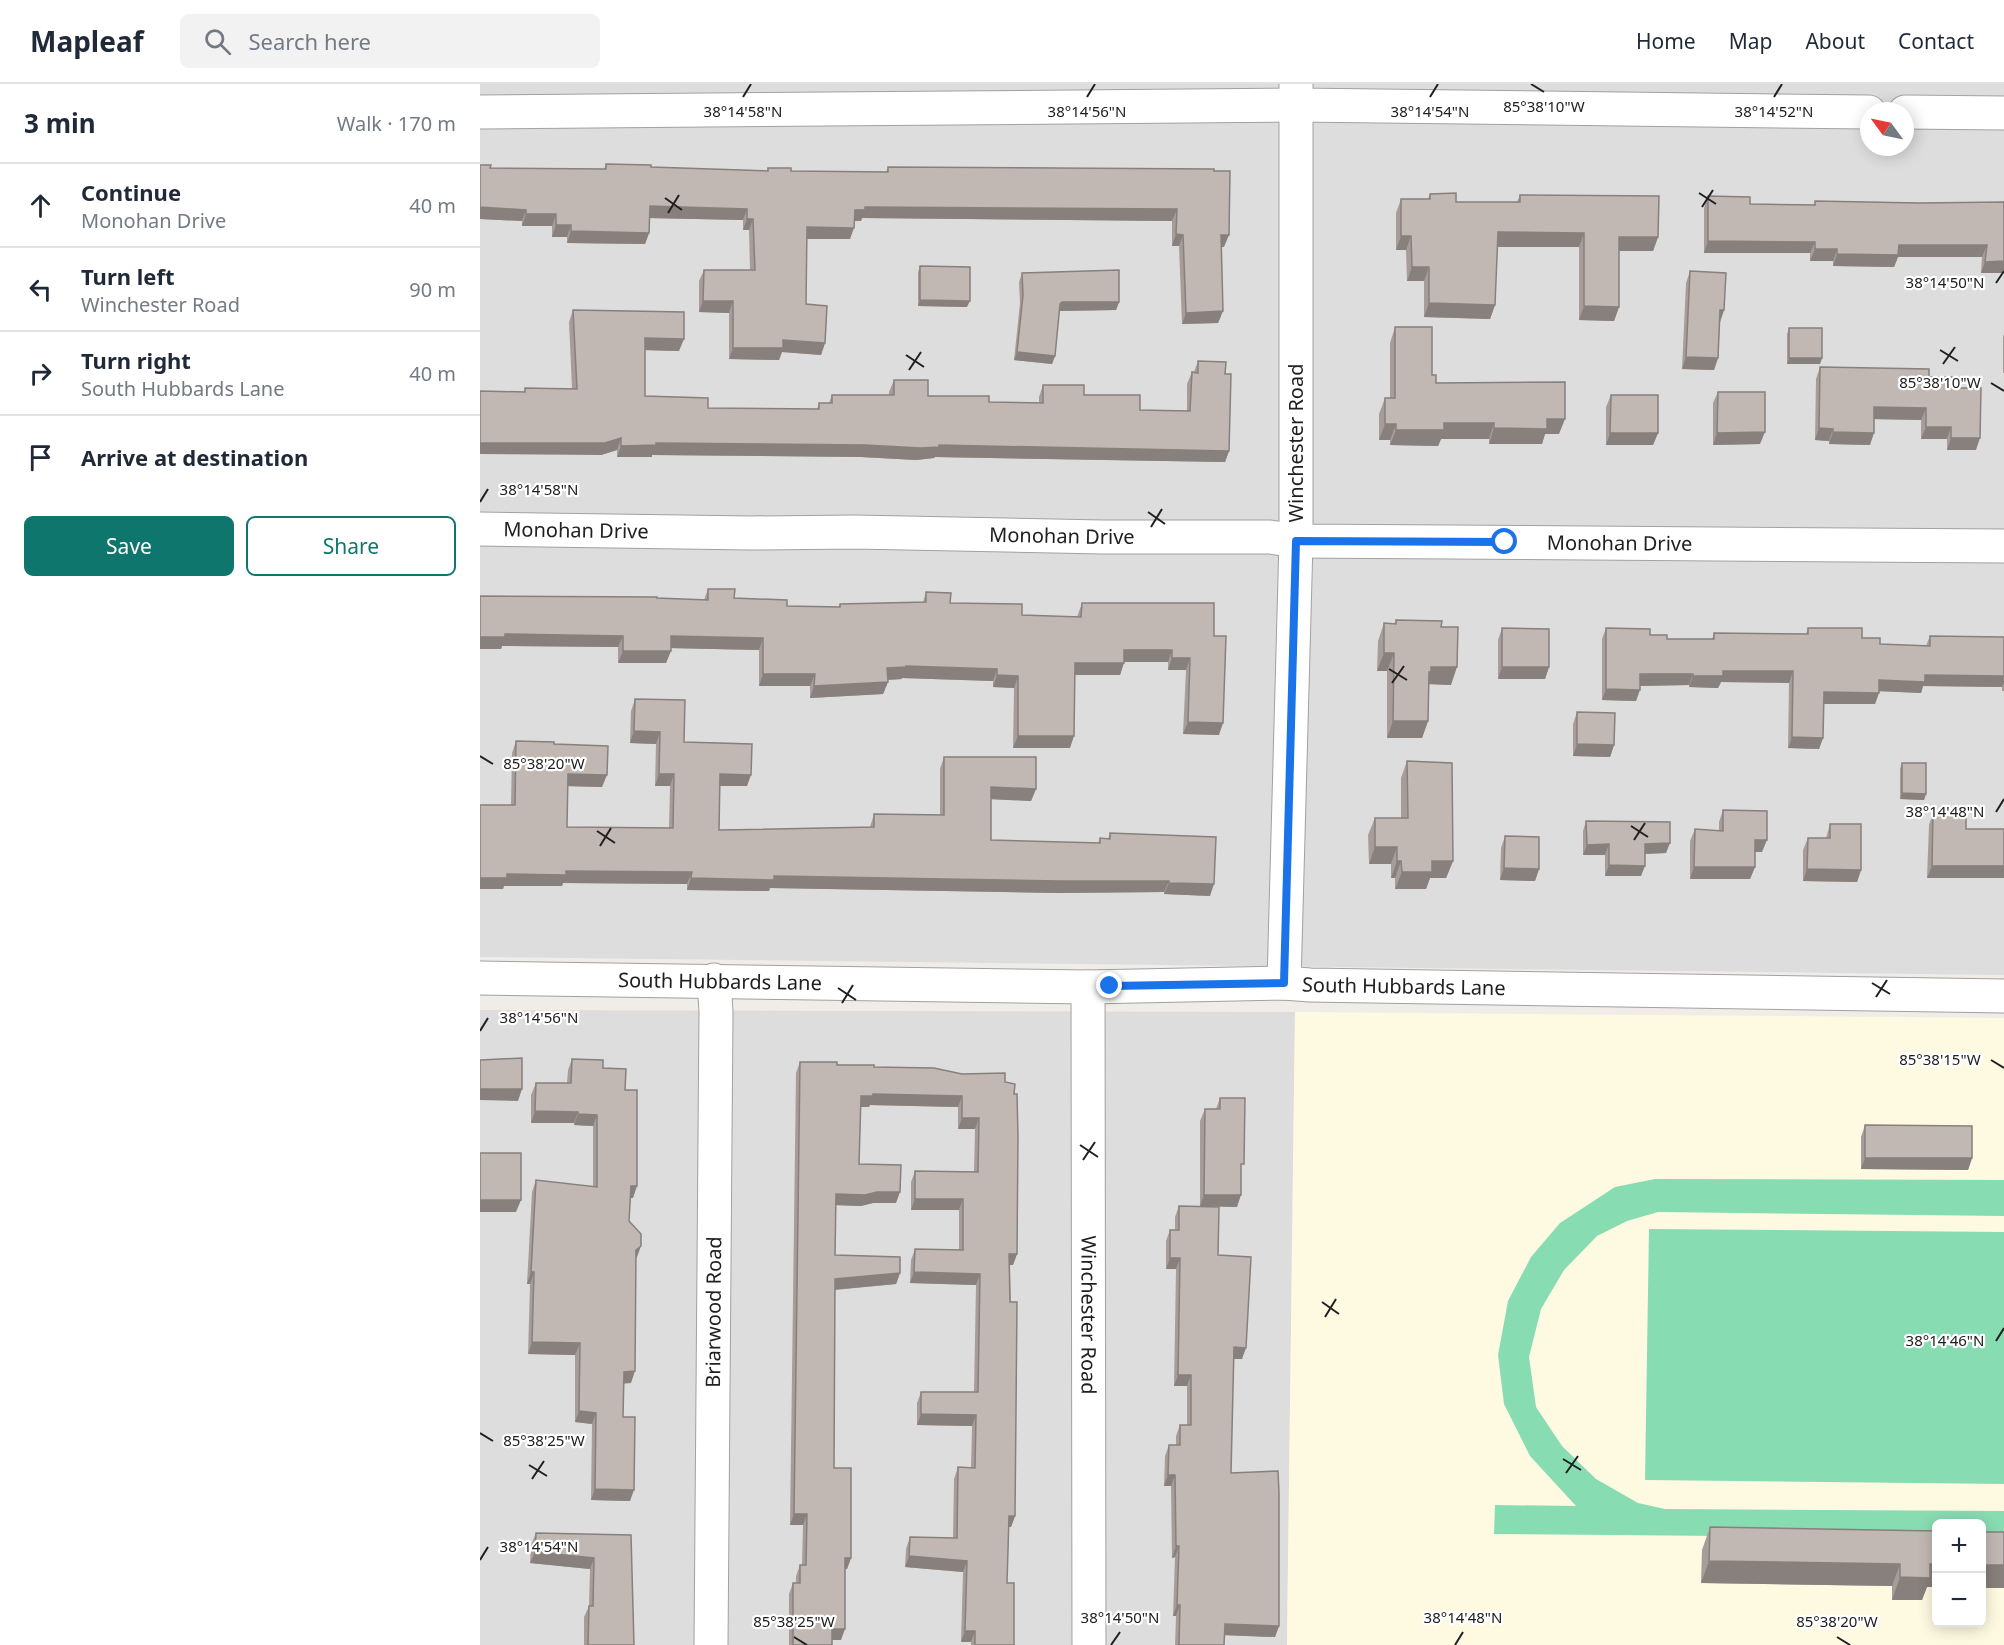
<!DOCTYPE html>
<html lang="en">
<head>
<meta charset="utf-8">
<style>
  :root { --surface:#fff; --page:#f2f2f3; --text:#1f2937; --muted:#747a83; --line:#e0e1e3; --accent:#0f766e }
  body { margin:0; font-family:"Noto Sans",sans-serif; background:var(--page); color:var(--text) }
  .controls { position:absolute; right:18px; bottom:18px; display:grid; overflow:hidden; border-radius:9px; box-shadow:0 3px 15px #0003 }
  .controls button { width:54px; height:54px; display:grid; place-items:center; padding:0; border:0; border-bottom:2px solid var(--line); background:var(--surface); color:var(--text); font:30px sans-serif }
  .compass { position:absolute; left:1380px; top:18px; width:54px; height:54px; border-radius:50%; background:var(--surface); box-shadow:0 3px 15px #0003; rotate:303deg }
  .stop { position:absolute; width:18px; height:18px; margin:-14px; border:4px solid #1a73e8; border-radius:50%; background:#fff }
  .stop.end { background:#1a73e8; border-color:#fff; box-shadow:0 2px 6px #0008 }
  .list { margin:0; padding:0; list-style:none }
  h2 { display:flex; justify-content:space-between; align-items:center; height:78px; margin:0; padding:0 24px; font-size:26px }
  h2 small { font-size:20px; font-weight:400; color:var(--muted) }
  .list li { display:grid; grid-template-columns:39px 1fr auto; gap:18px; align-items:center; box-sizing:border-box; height:84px; padding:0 24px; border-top:2px solid var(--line) }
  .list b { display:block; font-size:22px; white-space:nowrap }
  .list p { margin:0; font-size:20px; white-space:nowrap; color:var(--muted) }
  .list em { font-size:20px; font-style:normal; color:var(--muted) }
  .actions { display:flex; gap:12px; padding:18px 24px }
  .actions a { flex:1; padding:14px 0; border:2px solid var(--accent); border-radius:9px; text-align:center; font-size:21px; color:var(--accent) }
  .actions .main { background:var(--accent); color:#fff }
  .icon { flex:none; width:33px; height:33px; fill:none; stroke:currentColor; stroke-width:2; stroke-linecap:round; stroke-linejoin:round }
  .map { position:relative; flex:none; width:1524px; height:1561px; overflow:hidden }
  header { display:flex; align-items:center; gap:36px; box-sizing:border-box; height:84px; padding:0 30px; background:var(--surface); border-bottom:2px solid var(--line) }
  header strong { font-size:28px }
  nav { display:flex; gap:33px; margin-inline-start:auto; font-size:21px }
  .search { width:420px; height:54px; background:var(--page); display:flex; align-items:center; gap:15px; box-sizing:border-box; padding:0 21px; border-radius:9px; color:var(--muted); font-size:22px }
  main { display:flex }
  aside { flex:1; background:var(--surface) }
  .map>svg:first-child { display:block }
  .residential { fill:#dedddd; fill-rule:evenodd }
  .education { fill:#fefae2; fill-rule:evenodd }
  .pitch { fill:#88dcb1 }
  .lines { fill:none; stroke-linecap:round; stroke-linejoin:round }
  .minor-casing { stroke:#a1a1a1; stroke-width:35 }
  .minor { stroke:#fff; stroke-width:33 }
  .wall { fill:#a69d9a }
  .shaded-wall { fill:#87807d }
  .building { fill:#c1b7b3; stroke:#87807d; stroke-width:1.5 }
  .route { stroke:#1a73e8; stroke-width:8 }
  .ticks { fill:none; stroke:#202020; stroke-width:2 }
  .labels { text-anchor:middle; stroke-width:4.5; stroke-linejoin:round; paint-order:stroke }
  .street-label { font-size:20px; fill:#202020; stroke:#fff }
  .ticks-label { font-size:15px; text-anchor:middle; fill:#202020; stroke:#fff; stroke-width:4.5; stroke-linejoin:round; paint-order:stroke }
</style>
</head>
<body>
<header>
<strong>Mapleaf</strong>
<div class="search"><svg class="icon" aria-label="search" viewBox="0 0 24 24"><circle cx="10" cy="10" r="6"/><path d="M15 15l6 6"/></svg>Search here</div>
<nav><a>Home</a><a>Map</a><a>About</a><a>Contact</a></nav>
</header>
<main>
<aside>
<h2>3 min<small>Walk · 170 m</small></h2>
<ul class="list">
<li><svg class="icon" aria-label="ahead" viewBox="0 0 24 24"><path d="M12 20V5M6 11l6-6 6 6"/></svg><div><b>Continue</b><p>Monohan Drive</p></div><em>40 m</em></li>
<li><svg class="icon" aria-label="left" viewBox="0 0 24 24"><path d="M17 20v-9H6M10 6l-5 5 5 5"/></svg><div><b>Turn left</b><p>Winchester Road</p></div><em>90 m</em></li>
<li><svg class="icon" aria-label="right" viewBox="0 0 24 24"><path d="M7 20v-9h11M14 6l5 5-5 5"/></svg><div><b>Turn right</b><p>South Hubbards Lane</p></div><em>40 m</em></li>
<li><svg class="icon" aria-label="arrive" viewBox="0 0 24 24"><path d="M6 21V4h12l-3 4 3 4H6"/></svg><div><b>Arrive at destination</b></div></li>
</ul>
<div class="actions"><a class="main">Save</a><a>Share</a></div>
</aside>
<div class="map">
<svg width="1524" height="1561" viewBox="0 0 1524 1561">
  <rect width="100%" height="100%" fill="#f0ece7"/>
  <g class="residential">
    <path d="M0,0H1524V891L0,873ZM1389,27H1425V63H1389Z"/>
    <path d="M0,926L815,928L807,1561H0Z"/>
  </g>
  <path class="education" d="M815,928L1524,934V1561H807ZM1456,1440H1502V1538H1456Z"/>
  <g class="pitch">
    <path d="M1175,1095L1524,1096V1132L1178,1128L1147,1137L1117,1152L1084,1186L1061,1225L1049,1273L1056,1323L1082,1362L1116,1395L1158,1419L1185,1425L1524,1427V1454H1502V1440H1456V1454L1014,1450L1015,1421L1096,1422L1050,1372L1024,1320L1018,1271L1028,1217L1051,1173L1080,1139L1135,1103Z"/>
    <path d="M1169,1145L1524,1148V1400L1165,1396Z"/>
  </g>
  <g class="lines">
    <g class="minor-casing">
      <g id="minor">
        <path d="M0,28L816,21L1389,28"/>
        <path d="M1425,28L1524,29"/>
        <path id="s1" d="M0,445L271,449L375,448L623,453H790L816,457L1524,462"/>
        <path id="s2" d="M0,894L608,903L804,899L830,901L1524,912"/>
        <path d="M804,899L816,457V1"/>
        <path id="s3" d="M608,903L609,1561"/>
        <path id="s4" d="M231,1561L236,928L234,896"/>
      </g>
    </g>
    <use href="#minor" class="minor"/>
  </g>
  <g class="wall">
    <path d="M126,80L171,83L287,87L288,84L311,87L406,88L408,83L734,85L744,163H741L743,227L738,239L702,240L699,162H692V137L382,134L381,137H374L370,155H327L326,220L345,259L341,271L302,268L299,276L249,275V229L219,228V197L224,186H270L269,146H263V136L170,134L169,149L165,160L87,159V153H72V142H42V137L0,135V81L10,84L124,85Z"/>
    <path d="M950,110L976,118H1037L1040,111L1178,153L1173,167H1139V223L1134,237L1099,236V163H1017L1015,221L1010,235L944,233V197H927L926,166H916V129L921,115H948Z"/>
    <path d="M1228,112L1270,120L1334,121L1335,117L1439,119L1524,118V189H1501L1502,173H1418L1414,183L1353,182V177H1330V169H1224V124Z"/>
    <path d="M440,182L487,223L438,222V188Z"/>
    <path d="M1210,187L1244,226L1240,238L1238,274L1234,286L1202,285L1206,199Z"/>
    <path d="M542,189L639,218L636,226L579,227L575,272L572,280L534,276L540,219L539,198Z"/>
    <path d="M93,226L199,267L165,266V312L228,324L337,325L339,319H349L352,311H409V308L414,296L448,312L509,318L559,319V313L563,301L660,326L707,327V300L712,288H714L718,277L745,290L749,367L745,378L455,373L454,374L436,376L381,373L172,371V373H137V366L121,371L44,308L45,304L92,305L89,238Z"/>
    <path d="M915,243L952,291L956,299L1079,350H1065L1062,360H1009V355H961L958,362L910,361V356H899V330L905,314H910V259Z"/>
    <path d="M1309,244L1342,274L1340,280H1307V250Z"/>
    <path d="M1524,250V289H1523V253Z"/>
    <path d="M1340,283L1449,293L1479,304L1496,366H1467V355H1441V336L1394,335L1390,361L1349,360V357L1335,356L1336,295Z"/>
    <path d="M1238,308L1280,360L1233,361V319Z"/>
    <path d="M1131,311L1178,349L1173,361H1126V323Z"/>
    <path d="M228,505L254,514L307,522L359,523L360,520L443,518L446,508L470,519L542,531L597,533L602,519L734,552L739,651L703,650L706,586H688V578H644L640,591H595L590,664H533L534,604L513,603V597L422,594V595L408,596V598L403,610L330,614V602H279V566L191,564L186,579H138V563L22,562L21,565H0V512L224,516Z"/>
    <path d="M916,536L961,543L971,601L948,600V637L942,654H907V587H897L898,557L904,539L914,540Z"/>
    <path d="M1022,544L1069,583L1065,595H1018V556Z"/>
    <path d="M1126,544L1170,551L1187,555H1232L1234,549L1326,550L1328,544L1382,554L1400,560L1446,562L1450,552L1524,553V607H1522V603L1443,602L1441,609L1399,607L1395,620H1343V654L1339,665L1308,664L1309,599L1241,598L1238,604L1209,603V601L1160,602L1156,617L1122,616V555Z"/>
    <path d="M155,615L204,658L267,702H240L239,746L390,743L394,730L460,731V685L464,673L556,705L551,717L511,715V756L618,759L620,754L628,755L630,749L730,812L684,810V808L576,809L290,804L289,807L207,806V800L83,799L82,802H24L23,805L31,721L32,669L36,657L74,660L122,703L87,702V743L189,744L190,702H175L176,660L150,659L151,627Z"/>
    <path d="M1097,628L1134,661L1130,673L1093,672V640Z"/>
    <path d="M927,677L973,777L966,794H950L946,805H915V794H911V780H889L888,751L895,734H921V694Z"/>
    <path d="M1422,679L1446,710L1444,716L1420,715V685Z"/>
    <path d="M1243,726L1282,768H1275V783L1270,795H1210V757L1215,745L1239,747V738Z"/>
    <path d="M1453,729L1486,745H1524V794H1447L1449,741Z"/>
    <path d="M1106,737L1186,769L1165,770L1161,792H1125V771H1103V747Z"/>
    <path d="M1350,740L1381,786L1377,798L1323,797V766L1328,754H1346Z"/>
    <path d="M1025,752L1059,785L1055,797L1020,796L1021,764Z"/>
    <path d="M92,975L123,984L145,1006L153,1114H150L149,1137L157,1173L156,1174L151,1299H144L143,1333L150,1417L111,1416L112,1340L95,1338V1271L48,1270L50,1200H47L52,1108L56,1096L113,1103V1042L94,1041V1039H51V1011L56,999H87L88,986Z"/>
    <path d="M320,978L394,983L525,998L534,1010L537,1170L533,1181H530L535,1432L531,1443H529L527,1499L534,1561H491V1558H481L483,1488L425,1483L426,1465L430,1453L473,1454L474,1395L478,1383L491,1384L492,1342L437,1341V1319L441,1308H494L496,1201L430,1199L431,1176L435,1165L479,1166V1126H431V1098L435,1087L494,1088L495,1045H478V1023L390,1021L389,1023H380L379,1080L416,1119H393L381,1122L356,1121L355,1171L420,1189L416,1200L355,1206L354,1384L371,1474L367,1485H365L361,1556H352V1561H309V1510L313,1499H316V1492L320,1481H322L323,1441H310L316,989Z"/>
    <path d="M740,1014L761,1087L757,1123L720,1122V1037L725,1025H736Z"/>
    <path d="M1385,1041L1492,1074L1488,1086L1381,1085V1053Z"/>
    <path d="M699,1122L738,1171L762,1275H753L751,1389L799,1542L795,1553L744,1551V1561H695L696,1532H693L695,1473L692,1474L691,1402H684L685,1372L689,1361H696V1352L700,1341H707V1302H694L696,1185H686V1157L690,1146H695V1133Z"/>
    <path d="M1230,1443L1456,1447L1447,1503L1442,1516H1412V1502L1221,1499L1222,1466Z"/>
    <path d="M56,1449L151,1451L154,1561H104V1533L109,1522L110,1485L50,1479L51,1461Z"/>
  </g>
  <g class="shaded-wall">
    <path d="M170,122L267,125L263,136L166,134Z"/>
    <path d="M0,123L46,126L42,137L0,135Z"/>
    <path d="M385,123L697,125L692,137L382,134L381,137H370L375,126Z"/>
    <path d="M46,130H76L72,142H42Z"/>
    <path d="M267,135H273L269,146H263Z"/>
    <path d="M76,141H91L87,153H72Z"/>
    <path d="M327,143L374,144L370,155H323Z"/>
    <path d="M91,147L169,149L165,160L87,159Z"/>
    <path d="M1018,148L1104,149L1099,163H1013Z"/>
    <path d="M696,150L703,151L699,162H692Z"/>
    <path d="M741,151H749L744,163H737Z"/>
    <path d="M921,152H931L926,166H916Z"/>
    <path d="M1139,153H1178L1173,167H1134Z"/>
    <path d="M1228,157L1335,158L1330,169H1224Z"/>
    <path d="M1419,161H1507L1502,173H1418L1414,183L1353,182L1357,170Z"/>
    <path d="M1335,165H1357L1353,177H1330Z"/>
    <path d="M1524,177V189H1501L1505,178Z"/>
    <path d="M932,183H949L944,197H927Z"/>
    <path d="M440,216L490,217L487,223L438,222Z"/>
    <path d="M223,217H253L249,229L219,228Z"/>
    <path d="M582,218H639L636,226L579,227L580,220Z"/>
    <path d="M949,219L1015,221L1010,235L944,233Z"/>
    <path d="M1104,222L1139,223L1134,237L1099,236Z"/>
    <path d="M1240,226H1244L1240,238Z"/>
    <path d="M743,227L738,239L702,240L706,229Z"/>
    <path d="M165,254L204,255L199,267L160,266Z"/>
    <path d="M303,256L345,259L341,271L302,268L299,276L249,275L253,264Z"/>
    <path d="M537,268L575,272L572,280L534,276Z"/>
    <path d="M1206,273L1238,274L1234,286L1202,285Z"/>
    <path d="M1309,274H1342L1340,280H1307Z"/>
    <path d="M1394,323L1446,324L1441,336L1390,335Z"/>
    <path d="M1067,335H1085L1079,350H1065L1062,360H1009L1014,344Z"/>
    <path d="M964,339H1014L1009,355H961L958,362L910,361L916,346Z"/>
    <path d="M905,340H916L910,356H899Z"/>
    <path d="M1446,343H1471L1467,355H1441Z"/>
    <path d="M1339,344L1353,345L1349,357L1335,356Z"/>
    <path d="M1285,348L1280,360L1233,361L1237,349Z"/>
    <path d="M1353,348L1394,349L1390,361L1349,360Z"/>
    <path d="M1130,349H1178L1173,361H1126Z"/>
    <path d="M141,354L137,366L121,371L0,370V359Z"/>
    <path d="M1471,354H1500L1496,366H1467Z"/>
    <path d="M176,359L459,361L749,367L745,378L455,373L454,374L436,376L381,373L172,371V373H137L141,362Z"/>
    <path d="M25,550L143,552L138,563L22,562L21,565H0V553Z"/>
    <path d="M191,552L283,554L279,566L187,564Z"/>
    <path d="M644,566H692L688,578H640Z"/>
    <path d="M143,567H191L186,579H138Z"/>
    <path d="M904,569H914L907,587H897Z"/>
    <path d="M692,574H710L706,586H688Z"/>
    <path d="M595,579H644L640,591H591Z"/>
    <path d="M426,582L517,585L513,597L422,594V595L403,596L407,584Z"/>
    <path d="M951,583H977L971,601L947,600L949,588Z"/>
    <path d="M1022,583H1069L1065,595H1018Z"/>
    <path d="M1243,587H1313L1309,599L1241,598L1238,604L1209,603L1213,592Z"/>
    <path d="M283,590H335L330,602H279Z"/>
    <path d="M1160,590H1213L1209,601L1156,602Z"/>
    <path d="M517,591L538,592L534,604L513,603Z"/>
    <path d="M1445,591L1524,592V599L1522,603L1443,602L1441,609L1395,607L1399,596Z"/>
    <path d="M408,598L403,610L330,614L334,602Z"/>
    <path d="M1126,605L1160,606L1156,617L1122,616Z"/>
    <path d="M1344,608L1399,609L1395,620H1339Z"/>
    <path d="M913,637H948L942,654H907Z"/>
    <path d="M708,638L743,639L739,651L703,650Z"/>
    <path d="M154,647L180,648L176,660L150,659Z"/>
    <path d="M538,652H594L590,664H533Z"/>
    <path d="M1312,653L1343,654L1339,665L1308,664Z"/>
    <path d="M1097,660L1134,661L1130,673L1093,672Z"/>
    <path d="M88,690L127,691L122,703L83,702Z"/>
    <path d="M179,690H194L190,702H175Z"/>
    <path d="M240,690L271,691L267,702H236Z"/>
    <path d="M511,703L556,705L551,717L507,715Z"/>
    <path d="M1422,709L1446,710L1444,716L1420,715Z"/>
    <path d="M1275,756H1287L1282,768H1271Z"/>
    <path d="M1190,759L1186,769L1162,770L1165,760Z"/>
    <path d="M1129,760L1125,771H1103L1107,761Z"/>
    <path d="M895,763H917L911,780H889Z"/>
    <path d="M917,777H921L915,794H911Z"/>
    <path d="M952,777H973L966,794H950L946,805H915L922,788Z"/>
    <path d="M1129,781L1165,782L1161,792H1125Z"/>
    <path d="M1452,782H1524V794H1447Z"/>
    <path d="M1214,783H1275L1270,795H1210Z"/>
    <path d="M1024,784L1059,785L1055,797L1020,796Z"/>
    <path d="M1327,785L1381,786L1377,798L1323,797Z"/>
    <path d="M86,787L212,788L207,800L83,799L82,802H24L23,805H0V794L27,790Z"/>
    <path d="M294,792L689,797L684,808L576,809L290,804L289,807L207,806L211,794Z"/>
    <path d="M689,799L734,800L730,812L684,810Z"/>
    <path d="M0,1005H42L38,1017L0,1016Z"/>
    <path d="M393,1010L482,1012L478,1023L390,1021L389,1023H376L381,1012Z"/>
    <path d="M55,1027L98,1028L94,1039H51Z"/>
    <path d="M98,1030L117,1031L113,1042L94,1041Z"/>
    <path d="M482,1034H499L495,1045H478Z"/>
    <path d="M1385,1074H1492L1488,1086L1381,1085Z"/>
    <path d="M151,1102H157L153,1114H147Z"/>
    <path d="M397,1108H420L416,1119H393L381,1122L352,1121L356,1110Z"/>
    <path d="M724,1111H761L757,1123L720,1122Z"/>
    <path d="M435,1115H483L479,1126H431Z"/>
    <path d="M0,1116H41L36,1128H0Z"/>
    <path d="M161,1162L157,1173L152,1178L156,1166Z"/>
    <path d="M529,1170H537L533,1181H525Z"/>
    <path d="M690,1174H700L696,1185H686Z"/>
    <path d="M51,1188H54L50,1200H47Z"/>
    <path d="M434,1188L500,1190L496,1201L430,1199Z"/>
    <path d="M420,1189L416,1200L351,1206L355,1195Z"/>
    <path d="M52,1258L100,1259L95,1271L48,1270Z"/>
    <path d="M754,1263L766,1264L762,1275H750Z"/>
    <path d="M155,1287L151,1299L140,1300L144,1288Z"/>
    <path d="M698,1291H711L707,1302H694Z"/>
    <path d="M99,1327L116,1329L112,1340L95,1338Z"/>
    <path d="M441,1330L496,1331L492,1342L437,1341Z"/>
    <path d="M688,1391H695L691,1402H684Z"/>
    <path d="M115,1405L154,1406L150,1417L111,1416Z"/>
    <path d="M314,1430H327L323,1441H310Z"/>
    <path d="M529,1432H535L531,1443H525Z"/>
    <path d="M696,1462H699L695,1473L692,1474Z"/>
    <path d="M55,1468L114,1474L110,1485L50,1479Z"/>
    <path d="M429,1472L487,1477L483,1488L425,1483Z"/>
    <path d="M365,1474H371L367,1485H361Z"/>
    <path d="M1229,1477L1420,1480L1412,1502L1221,1499Z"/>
    <path d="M1450,1480H1456V1503H1447L1442,1516H1412L1420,1493Z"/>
    <rect x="1502" y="1481" width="22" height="23"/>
    <path d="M697,1521H700L696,1532H693Z"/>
    <path d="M745,1540L799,1542L795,1553L741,1551Z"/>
    <path d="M352,1545H365L361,1556H348Z"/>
    <path d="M485,1547H495L491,1558H481Z"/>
  </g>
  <g class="building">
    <path d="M126,80L171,81V83L288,87V84H311V87L408,88V83L734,85V87H750L749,151H741L743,227L706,229L703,151L696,150L697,125L385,123V126H375L374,144L327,143L326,220L347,222L345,259L303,256V264H253V217H223L224,186H275L273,135H267V125L170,122L169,149L91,147V141H76V130H46V126L0,123V81H11L10,84L126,85Z"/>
    <path d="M976,109V118H1040V111L1179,112L1178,153H1139V223L1104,222V149L1018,148L1015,221L949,219V183H932L931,152H921V115H950V110Z"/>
    <path d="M1228,112L1270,113V120L1335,121V117L1439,119L1524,118V177L1505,178L1507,161H1419L1418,171L1357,170V165H1335V158L1228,157Z"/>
    <path d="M440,182L490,183V217L440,216Z"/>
    <path d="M639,186V218H582L580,220L575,272L537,268L543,211L542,189Z"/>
    <path d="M1210,187L1246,189L1244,226H1240L1238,274L1206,273Z"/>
    <path d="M93,226L204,228V255L165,254V312L228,314V324L339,325V319H352V311H414V296H448V312H509V318L563,319V301H604V311H660V326L710,327L712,288L718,289V277L746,278L745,290H751L749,367L459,361V363L441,364L385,361L176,359V361L141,362V354L125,359H0V307L45,308V304L97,305Z"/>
    <path d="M915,243H952V291H956V299L1085,298V335H1067V345L1014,344V339H964V346H916V340H905V314H915Z"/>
    <rect x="1309" y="244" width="33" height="30"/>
    <path d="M1340,283L1449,285V293H1479V304H1501L1500,354H1471V343H1446V324L1394,323V349L1353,348V345L1339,344Z"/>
    <path d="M1238,308H1285V348L1237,349Z"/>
    <path d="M1131,311H1178V349H1130Z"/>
    <path d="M228,505H255L254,514L307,516V522L360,523V520L446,518V508L471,509L470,519L542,520V531L601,533L602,519H734V552H746L743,639L708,638L710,574H692V566H644V579H595L594,652H538V592L517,591V585L426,582V583L407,584L408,598L334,602L335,590H283V554L191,552V567H143V552L25,550V553H0V512L177,513V514L228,516Z"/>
    <path d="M916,536L962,537L961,543H978L977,583H951V588H949L948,637H913L914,569H904V539L916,540Z"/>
    <path d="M1022,544L1069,545V583H1022Z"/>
    <path d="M1126,544L1170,545V551H1187V555H1234V549L1328,550V544H1382V554H1400V560L1450,562V552L1524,553V592L1445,591V598L1399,596V609L1344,608L1343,654L1312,653L1313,587H1243V592H1213V590H1160V606L1126,605Z"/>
    <path d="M155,615L205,616L204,658L272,660L271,691L240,690L239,746L394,743V730L464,731V673H556V705L511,703V756L620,759V754L630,755V749L736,753L734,800L689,799V797H580L294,792V796L211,794L212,788L86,787V791L27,790V794H0V721H35L36,657L74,658V660L128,662L127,691L88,690L87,743L193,744L194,690H179L180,648L154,647Z"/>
    <path d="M1097,628L1135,629L1134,661L1097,660Z"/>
    <path d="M927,677L972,679L973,777H952V788H922L921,777H917V763H895V734H928Z"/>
    <path d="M1422,679H1446V710L1422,709Z"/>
    <path d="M1243,726L1287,727V756H1275V783H1214L1215,745L1243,747Z"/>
    <path d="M1453,729L1486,730V745H1524V782H1452Z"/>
    <path d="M1106,737L1190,738V759L1165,760V782L1129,781V760L1107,761Z"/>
    <path d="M1350,740H1381V786L1327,785L1328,754H1350Z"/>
    <path d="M1025,752L1059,753V785L1024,784Z"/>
    <path d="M42,974V1005H0V976Z"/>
    <path d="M92,975L123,976V984L146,985L145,1006H157V1102H151L149,1137L161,1150V1162L156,1166L155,1287L144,1288L143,1333H155L154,1406L115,1405L116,1329L99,1327L100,1259L52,1258L54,1188H51L56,1096L117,1103V1031L98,1030V1028L55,1027L56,999H91Z"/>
    <path d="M320,978H357V981H394V983L454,984L482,990L525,989V998L535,1000L534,1010H537L538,1052L537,1170H529L530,1218H537L535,1432H529L527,1499H534V1561H495V1547H485L487,1477L429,1472L430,1453L477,1454L478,1383L495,1384L496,1331L441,1330V1308H498L500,1190L434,1188L435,1165L483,1166V1115H435V1087L498,1088L499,1034H482V1012L393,1010V1012H381L379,1080L421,1081L420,1108H397L385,1111L356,1110L355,1171L420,1173V1189L355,1195L354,1384H371V1474H365V1545H352V1561H313V1499H320V1481H326L327,1430H314Z"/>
    <path d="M740,1014H765L764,1080H761V1111H724L725,1025H740Z"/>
    <path d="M1385,1041L1492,1042V1074H1385Z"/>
    <rect x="0" y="1069" width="41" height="47"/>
    <path d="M699,1122L739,1123L738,1171L771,1173L766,1264L754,1263L751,1389L798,1387L799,1409V1542L745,1540L744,1561H699L700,1521H697L699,1462H696L695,1391H688L689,1361H700V1341H711V1291H698L700,1174H690V1146H699Z"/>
    <path d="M1230,1443L1456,1447V1480H1450V1494L1420,1493V1480L1229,1477Z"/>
    <rect x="1502" y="1448" width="22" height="33"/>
    <path d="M56,1449L151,1451L154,1561H108L109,1522H113L114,1474L55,1468Z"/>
  </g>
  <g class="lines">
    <path class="route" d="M630,902L804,899L816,457L1025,458"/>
  </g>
  <path class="ticks" d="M1051,0L1064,8M263,13L271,0M607,13L615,0M950,13L958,0M1294,13L1302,0M1219,109L1236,120M185,114L202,126M1222,123L1233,106M188,129L199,111M1516,199L1524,187M1460,266L1478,277M426,271L444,283M1463,280L1475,263M429,286L441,268M1511,299L1524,307M0,418L8,405M668,428L685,440M671,443L682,425M909,585L927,596M912,599L924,582M0,672L13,680M1516,728L1524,715M1151,742L1168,753M117,747L135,759M1154,756L1165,739M120,762L131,744M1392,899L1410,910M358,904L376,916M1396,913L1407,896M362,919L373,901M0,947L8,934M1511,976L1524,984M600,1061L618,1073M603,1076L615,1058M842,1218L859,1230M845,1233L856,1215M1516,1257L1524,1244M0,1349L13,1357M1083,1375L1101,1386M49,1381L67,1392M1086,1389L1098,1372M52,1395L64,1377M0,1476L8,1463M314,1553L327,1561M1357,1553L1370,1561M631,1561L640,1548M975,1561L983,1548"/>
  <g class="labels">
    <g class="street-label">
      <text transform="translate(816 359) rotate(-90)" y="7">Winchester Road</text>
      <text dy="7" stroke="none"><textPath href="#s1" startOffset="96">Monohan Drive</textPath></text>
      <text dy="7" stroke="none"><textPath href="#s1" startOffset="582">Monohan Drive</textPath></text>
      <text dy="7" stroke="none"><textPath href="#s1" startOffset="1140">Monohan Drive</textPath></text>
      <text dy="7" stroke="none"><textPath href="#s2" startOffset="240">South Hubbards Lane</textPath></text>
      <text dy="7" stroke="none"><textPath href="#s2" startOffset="924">South Hubbards Lane</textPath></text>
      <text dy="7" stroke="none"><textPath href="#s4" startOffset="333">Briarwood Road</textPath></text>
      <text dy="7" stroke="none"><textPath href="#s3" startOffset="328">Winchester Road</textPath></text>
    </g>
  </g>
  <g class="ticks-label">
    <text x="1064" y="28">85°38'10"W</text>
    <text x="263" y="33">38°14'58"N</text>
    <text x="607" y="33">38°14'56"N</text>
    <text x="950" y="33">38°14'54"N</text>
    <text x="1294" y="33">38°14'52"N</text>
    <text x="1465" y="204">38°14'50"N</text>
    <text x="1460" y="304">85°38'10"W</text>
    <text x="59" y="411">38°14'58"N</text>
    <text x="64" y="685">85°38'20"W</text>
    <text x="1465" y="733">38°14'48"N</text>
    <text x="59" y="939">38°14'56"N</text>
    <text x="1460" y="981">85°38'15"W</text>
    <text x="1465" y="1262">38°14'46"N</text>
    <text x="64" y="1362">85°38'25"W</text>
    <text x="59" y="1468">38°14'54"N</text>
    <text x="640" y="1539">38°14'50"N</text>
    <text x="983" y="1539">38°14'48"N</text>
    <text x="314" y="1543">85°38'25"W</text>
    <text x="1357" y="1543">85°38'20"W</text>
  </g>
</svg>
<div class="controls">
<button>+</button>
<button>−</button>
</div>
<svg class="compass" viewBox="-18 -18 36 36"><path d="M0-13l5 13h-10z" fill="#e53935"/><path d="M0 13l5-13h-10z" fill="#747a83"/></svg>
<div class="stop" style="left:1025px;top:458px"></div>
<div class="stop end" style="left:630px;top:902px"></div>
</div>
</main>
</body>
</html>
